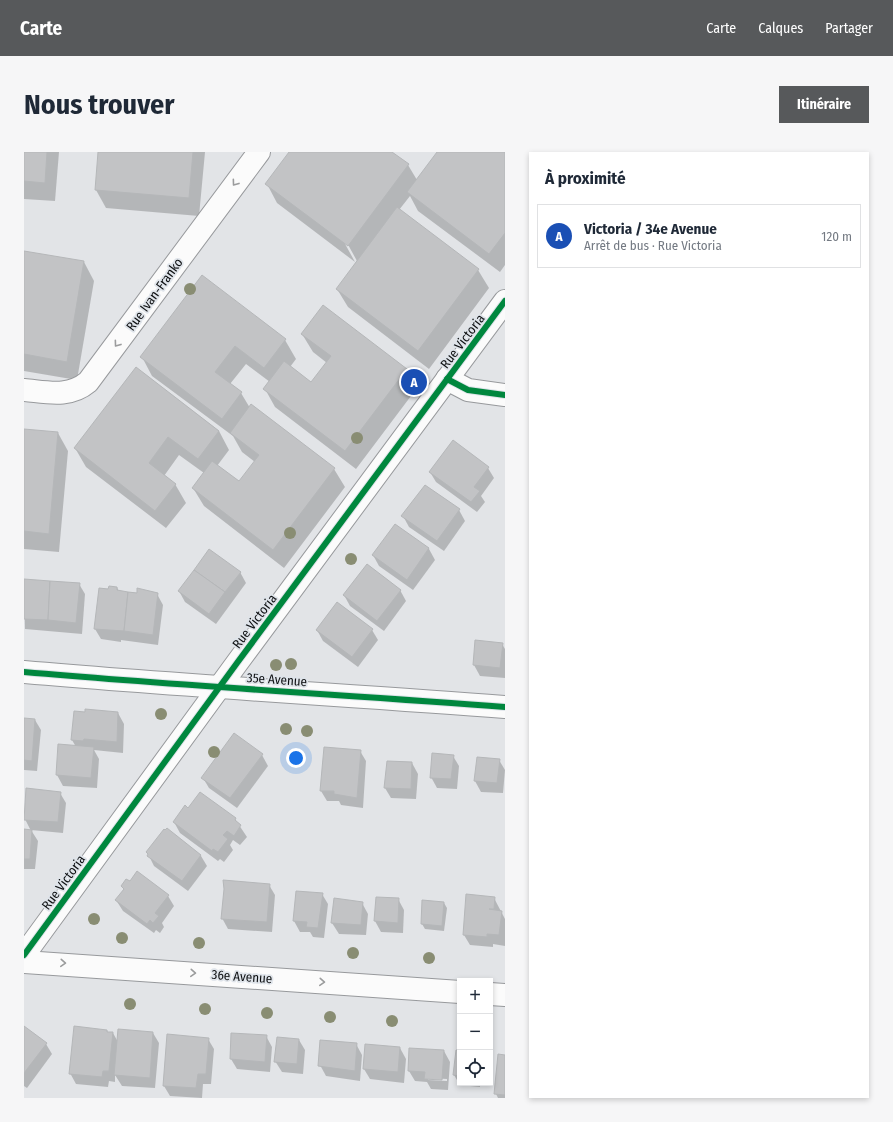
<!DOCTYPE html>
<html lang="fr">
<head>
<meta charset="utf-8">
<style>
  :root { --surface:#fff; --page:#f6f6f7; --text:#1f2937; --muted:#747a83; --line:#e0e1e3; --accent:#57595b }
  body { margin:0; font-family:"Fira Sans Condensed",sans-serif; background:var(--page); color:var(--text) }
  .controls { position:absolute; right:12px; bottom:12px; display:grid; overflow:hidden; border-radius:0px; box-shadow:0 2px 6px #0003 }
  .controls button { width:36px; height:36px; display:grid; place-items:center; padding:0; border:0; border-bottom:1px solid var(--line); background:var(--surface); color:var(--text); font:20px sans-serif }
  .you { position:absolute; left:272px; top:606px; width:14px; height:14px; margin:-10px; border:3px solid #fff; border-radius:50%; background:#1a73e8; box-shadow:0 0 0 6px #1a73e833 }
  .badge { display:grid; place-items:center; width:26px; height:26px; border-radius:50%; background:var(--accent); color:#fff; font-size:13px; font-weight:700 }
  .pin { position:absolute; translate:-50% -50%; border:2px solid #fff; box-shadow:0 1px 4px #0006 }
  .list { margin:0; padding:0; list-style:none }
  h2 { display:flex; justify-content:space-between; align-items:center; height:52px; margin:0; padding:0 16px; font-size:17px }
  h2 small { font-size:13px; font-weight:400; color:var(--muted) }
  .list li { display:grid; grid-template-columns:26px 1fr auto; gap:12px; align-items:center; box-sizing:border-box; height:64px; margin:0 8px 8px; padding:0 8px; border:1px solid var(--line); border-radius:0px }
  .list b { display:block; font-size:15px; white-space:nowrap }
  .list p { margin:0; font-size:13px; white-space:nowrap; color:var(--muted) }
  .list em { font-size:13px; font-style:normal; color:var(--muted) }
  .icon { flex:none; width:22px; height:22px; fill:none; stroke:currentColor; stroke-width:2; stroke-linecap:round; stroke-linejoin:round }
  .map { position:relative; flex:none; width:481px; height:946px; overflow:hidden; border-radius:0px }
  header { display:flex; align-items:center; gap:24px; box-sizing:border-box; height:56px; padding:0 20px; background:var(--accent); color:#fff }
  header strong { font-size:19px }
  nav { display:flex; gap:22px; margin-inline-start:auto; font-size:14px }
  .intro { display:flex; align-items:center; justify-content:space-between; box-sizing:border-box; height:96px; padding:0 24px }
  h1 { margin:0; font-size:28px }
  .button { padding:10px 18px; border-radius:0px; background:var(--accent); color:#fff; font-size:14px; font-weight:700 }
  main { display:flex; gap:24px; padding:0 24px }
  aside { flex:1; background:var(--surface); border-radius:0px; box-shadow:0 2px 6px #0003 }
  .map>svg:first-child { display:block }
  .shadow { fill:#0003; fill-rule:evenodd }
  .building { fill:#c2c3c5; stroke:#b5b7b9 }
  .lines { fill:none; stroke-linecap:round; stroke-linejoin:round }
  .minor-casing { stroke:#97999c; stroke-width:24 }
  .major-casing { stroke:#97999c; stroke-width:24 }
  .minor { stroke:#fbfbfb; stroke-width:22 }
  .major { stroke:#fbfbfb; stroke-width:22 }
  .cycleway-casing { stroke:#dfe4ea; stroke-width:8 }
  .cycleway { stroke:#00873e; stroke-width:6 }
  .tree { fill:#898d73 }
  .oneway { stroke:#9b9c9d }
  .labels { text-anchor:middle; stroke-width:3.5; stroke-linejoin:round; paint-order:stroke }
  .street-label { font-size:13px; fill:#0c0e10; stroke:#dfe4ea }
</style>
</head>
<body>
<header>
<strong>Carte</strong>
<nav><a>Carte</a><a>Calques</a><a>Partager</a></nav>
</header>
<div class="intro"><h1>Nous trouver</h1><a class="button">Itinéraire</a></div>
<main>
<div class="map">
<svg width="481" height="946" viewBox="0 0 481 946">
  <rect width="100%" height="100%" fill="#e2e4e7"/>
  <g class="shadow">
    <path d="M0,0H35L31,49L0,47Z"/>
    <path d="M75,0H181L175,64L82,56L72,38Z"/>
    <path d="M267,0H367L384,13L393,28L414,0H481V113L476,120L394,59L386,44L375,58L454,118L465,136L405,217L324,155L313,137L333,109L322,89L320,90L331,110L253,51L243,32Z"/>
    <path d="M0,100L60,110L70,129L53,228L0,219Z"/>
    <path d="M179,125L261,188L272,207L266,215L287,231L303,211L289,200L278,182L382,218L393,236L332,317L251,255L241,237L246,230L222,212L206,232L217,241L226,256L310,317L321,335L260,416L180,354L169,336L180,321L155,303L140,324L151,332L162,351L142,376L62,315L51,296L112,216L195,279L205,298L193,314L216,330L231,310L218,300L209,284L128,224L118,205Z"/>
    <path d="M0,278L34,281L44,299L35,400L0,397Z"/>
    <path d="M464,316L470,326L457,344L461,350L453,360L412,330L406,320Z"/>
    <path d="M435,358L441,369L420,399L385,375L379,364Z"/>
    <path d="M371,374L405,397L411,408L389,438L355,414L349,403Z"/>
    <path d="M216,420L222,431L192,472L161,450L155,439Z"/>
    <path d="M0,428L55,432L61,442L58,482L1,477Z"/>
    <path d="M93,435L95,440L133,442L139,453L134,493L97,488V490L77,487L71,477L85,438Z"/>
    <path d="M376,438L382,449L360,479L326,454L320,443Z"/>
    <path d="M314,452L348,478L354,488L334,515L299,489L293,478Z"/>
    <path d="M452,489L478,492L481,497V526L456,524L450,513Z"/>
    <path d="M94,561L100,572L99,601L70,598L75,607L73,636L39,634L33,623L35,593L52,595L48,588Z"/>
    <path d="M0,567L11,568L17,578L13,619L0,618Z"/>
    <path d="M336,599L342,609L339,656L317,653L315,649H303L297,639Z"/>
    <path d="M238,603L244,614L213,656L185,636L179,626Z"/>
    <path d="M429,604L435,614L433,637L413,636L407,625Z"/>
    <path d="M475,608L481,618L479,641L457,640L451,629Z"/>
    <path d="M388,611L394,622L392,647L367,646L361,636Z"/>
    <path d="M36,641L42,651L39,681L7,678L14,689L11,717H0V678L7,679L1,667Z"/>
    <path d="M165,657L211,667L223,685L216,693L209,688L206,693L209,698L200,710L196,707L194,709L156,681L150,670Z"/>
    <path d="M143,678L177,704L183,714L164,739L130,714L123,700Z"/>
    <path d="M106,731L144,744L150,754L138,771L140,775L136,781L132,778L130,781L99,759L92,748L100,738L98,734Z"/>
    <path d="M245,733L251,743L248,780L204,777L198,766L201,737Z"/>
    <path d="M298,742L304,752L300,786L289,785L286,780H276L270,769Z"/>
    <path d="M470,746L481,767V794L469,792V795L446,793L440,783Z"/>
    <path d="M374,747L380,758L379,781L357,780L351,769Z"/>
    <path d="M399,749L420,751L423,756L420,779L401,777L398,772Z"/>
    <path d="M338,751L344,762L342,783L315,782L308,771Z"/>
    <path d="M0,875L22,892L28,902L3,936L0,934Z"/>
    <path d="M83,878L84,881H89L94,890L129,881L135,891L131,936L98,934L91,923V930L85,929L84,935L52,932L46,921Z"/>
    <path d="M242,884L248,895L246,920L213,917L207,907Z"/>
    <path d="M184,887L190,897L187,932H179L178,946L146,944L140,934Z"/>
    <path d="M275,888L281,898L279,922L258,920L251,909Z"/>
    <path d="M332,892L338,903L336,929L302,924L296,913Z"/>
    <path d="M376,896L382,907L380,931L346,927L340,917Z"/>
    <path d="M420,899L426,910L424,938L407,937L403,930L391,929L385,919ZM404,926L423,927V929L404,928Z"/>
    <path d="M436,899V931H456V935L436,933L430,923Z"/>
    <path d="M481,904V946H474L472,942Z"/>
  </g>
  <g class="building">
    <path d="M0,0H23L21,31L0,29Z"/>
    <path d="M74,0H169L165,46L71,38Z"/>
    <path d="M265,0H368L385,12L324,94L241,32Z"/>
    <path d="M413,0H481V81L465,102L383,40Z"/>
    <path d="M373,55L455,117L394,199L312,137Z"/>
    <path d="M0,99L60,109L43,210L0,202Z"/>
    <path d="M178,123L262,187L240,216L211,194L191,220L218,240L198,267L116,205Z"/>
    <path d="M299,153L383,217L321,299L239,237L260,209L287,230L307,204L277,182Z"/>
    <path d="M112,215L195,279L174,307L144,285L125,311L152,332L131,359L50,296Z"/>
    <path d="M227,252L311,316L249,398L168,336L188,309L215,329L235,303L206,281Z"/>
    <path d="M0,277L34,280L25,382L0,379Z"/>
    <path d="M429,288L465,315L450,335L456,339L447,350L405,320Z"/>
    <path d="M401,333L436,357L413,389L377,364Z"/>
    <path d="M371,372L405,396L383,428L348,403Z"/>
    <path d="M185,397L217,420L201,440L170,418Z"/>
    <path d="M343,412L377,438L353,469L319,443Z"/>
    <path d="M170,418L201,440L185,462L154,439Z"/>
    <path d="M0,427L26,429L24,468L0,467Z"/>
    <path d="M26,429L56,431L52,471L24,468Z"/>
    <path d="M85,434L93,435V438L104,440L100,479L70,477L75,436L84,437Z"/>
    <path d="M113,436L134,441L129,483L100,479L104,440L113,441Z"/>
    <path d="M313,450L349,477L328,505L292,478Z"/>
    <path d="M451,488L479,491L476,516L449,513Z"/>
    <path d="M61,557L94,560L93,590L60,587L59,589L47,588L50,559L61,560Z"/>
    <path d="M0,566L11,567L8,609L0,608Z"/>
    <path d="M210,581L239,602L206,646L177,626Z"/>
    <path d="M34,592L70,595L67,626L32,623Z"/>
    <path d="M300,595L337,598L333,646L310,642V639H296Z"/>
    <path d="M408,601L430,603L427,627L406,626Z"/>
    <path d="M453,605L476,607L473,631L450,629Z"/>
    <path d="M363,609L388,610L387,637L360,636Z"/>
    <path d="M2,636L37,640L34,670L0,668Z"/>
    <path d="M176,640L212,666L211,668L217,673L210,684L203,679L199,683L204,687L194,700L189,697L188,699L149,670L161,653L164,656Z"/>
    <path d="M143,676L177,703L158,729L123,704L124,702L122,700L140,677L141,678Z"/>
    <path d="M0,677L8,678L6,707H0Z"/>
    <path d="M113,719L145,743L131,761L135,764L129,771L126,768L123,772L91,748L100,737L97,734L102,727L106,729Z"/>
    <path d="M199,728L246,732L243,770L197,767L200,737Z"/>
    <path d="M272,739L299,741L294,776L282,775L283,770L269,769Z"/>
    <path d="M442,742L471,745L470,757H465L478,759L475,783L463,782V785L439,783Z"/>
    <path d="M352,745L375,746L374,771L350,769Z"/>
    <path d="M310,746L339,750L337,773L307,771Z"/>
    <path d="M398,748L420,750L418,774L397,772Z"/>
    <path d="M0,874L23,891L0,921Z"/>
    <path d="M50,874L83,878V880H89L85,919H79L78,925L45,922Z"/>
    <path d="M94,877L129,880L126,926L90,923Z"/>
    <path d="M207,881L243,883L241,910L206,907Z"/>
    <path d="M143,882L185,886L182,922H174L172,936L139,934Z"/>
    <path d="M253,885L275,887L273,912L250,910Z"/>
    <path d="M296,888L333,891L331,919L294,914Z"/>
    <path d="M341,892L376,895L374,920L339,917Z"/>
    <path d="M385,896L420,898L418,928L400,927L401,920L384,919Z"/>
    <path d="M432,898H436V924L429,923Z"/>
    <path d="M474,902L481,903V943L470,942Z"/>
  </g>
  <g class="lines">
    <g class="minor-casing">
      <g id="minor">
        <path d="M423,227L444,238L481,243"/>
        <path d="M0,238C23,240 45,246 64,230L235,0"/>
        <path d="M0,520C160,534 321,543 481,555"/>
        <path d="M0,810L436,840"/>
        <path d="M466,842L481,843"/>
      </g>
    </g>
    <g class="major-casing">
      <path id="major" d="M0,803L213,511L481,149"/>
    </g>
    <use href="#minor" class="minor"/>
    <use href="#major" class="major"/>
    <g class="cycleway-casing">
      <g id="cycleway">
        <path d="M423,227L444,238L481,243"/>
        <path d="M0,520C160,534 321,543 481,555"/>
        <path d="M0,803L213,511L481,149"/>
      </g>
    </g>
    <use href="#cycleway" class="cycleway"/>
  </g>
  <g class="tree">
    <circle cx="166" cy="137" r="6"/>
    <circle cx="333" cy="286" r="6"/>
    <circle cx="266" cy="381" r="6"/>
    <circle cx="327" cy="407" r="6"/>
    <circle cx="267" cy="512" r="6"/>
    <circle cx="252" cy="513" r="6"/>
    <circle cx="137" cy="562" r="6"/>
    <circle cx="262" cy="577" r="6"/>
    <circle cx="283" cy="579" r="6"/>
    <circle cx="190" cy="600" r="6"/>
    <circle cx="70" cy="767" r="6"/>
    <circle cx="98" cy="786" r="6"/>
    <circle cx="175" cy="791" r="6"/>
    <circle cx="329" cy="801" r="6"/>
    <circle cx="405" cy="806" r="6"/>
    <circle cx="106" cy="852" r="6"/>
    <circle cx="181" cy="857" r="6"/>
    <circle cx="243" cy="861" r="6"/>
    <circle cx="306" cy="865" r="6"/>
    <circle cx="368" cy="869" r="6"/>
  </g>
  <defs><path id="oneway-chevron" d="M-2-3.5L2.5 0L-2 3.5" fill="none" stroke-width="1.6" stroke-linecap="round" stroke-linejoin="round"/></defs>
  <g class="oneway">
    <use href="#oneway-chevron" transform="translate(211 31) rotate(126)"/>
    <use href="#oneway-chevron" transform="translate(93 192) rotate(126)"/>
    <use href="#oneway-chevron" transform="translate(39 811) rotate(4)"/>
    <use href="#oneway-chevron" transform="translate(169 821) rotate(4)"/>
    <use href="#oneway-chevron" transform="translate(298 830) rotate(4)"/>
  </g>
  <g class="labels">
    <g class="street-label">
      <text transform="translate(130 142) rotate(-54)" y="5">Rue Ivan-Franko</text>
      <text transform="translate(438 189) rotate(-53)" y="5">Rue Victoria</text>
      <text transform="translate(230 469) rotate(-53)" y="5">Rue Victoria</text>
      <text transform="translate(253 527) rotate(4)" y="5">35e Avenue</text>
      <text transform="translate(39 730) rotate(-54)" y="5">Rue Victoria</text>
      <text transform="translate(218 824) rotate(4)" y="5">36e Avenue</text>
    </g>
  </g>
</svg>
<div class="controls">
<button>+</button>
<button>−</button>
<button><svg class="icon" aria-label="locate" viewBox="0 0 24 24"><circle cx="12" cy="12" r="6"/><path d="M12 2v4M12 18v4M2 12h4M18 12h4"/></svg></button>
</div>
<div class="you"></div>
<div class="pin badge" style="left:390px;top:230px;background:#1a4fb4">A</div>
</div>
<aside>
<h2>À proximité<small></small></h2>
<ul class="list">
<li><span class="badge" style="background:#1a4fb4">A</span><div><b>Victoria / 34e Avenue</b><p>Arrêt de bus · Rue Victoria</p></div><em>120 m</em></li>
</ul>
</aside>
</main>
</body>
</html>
